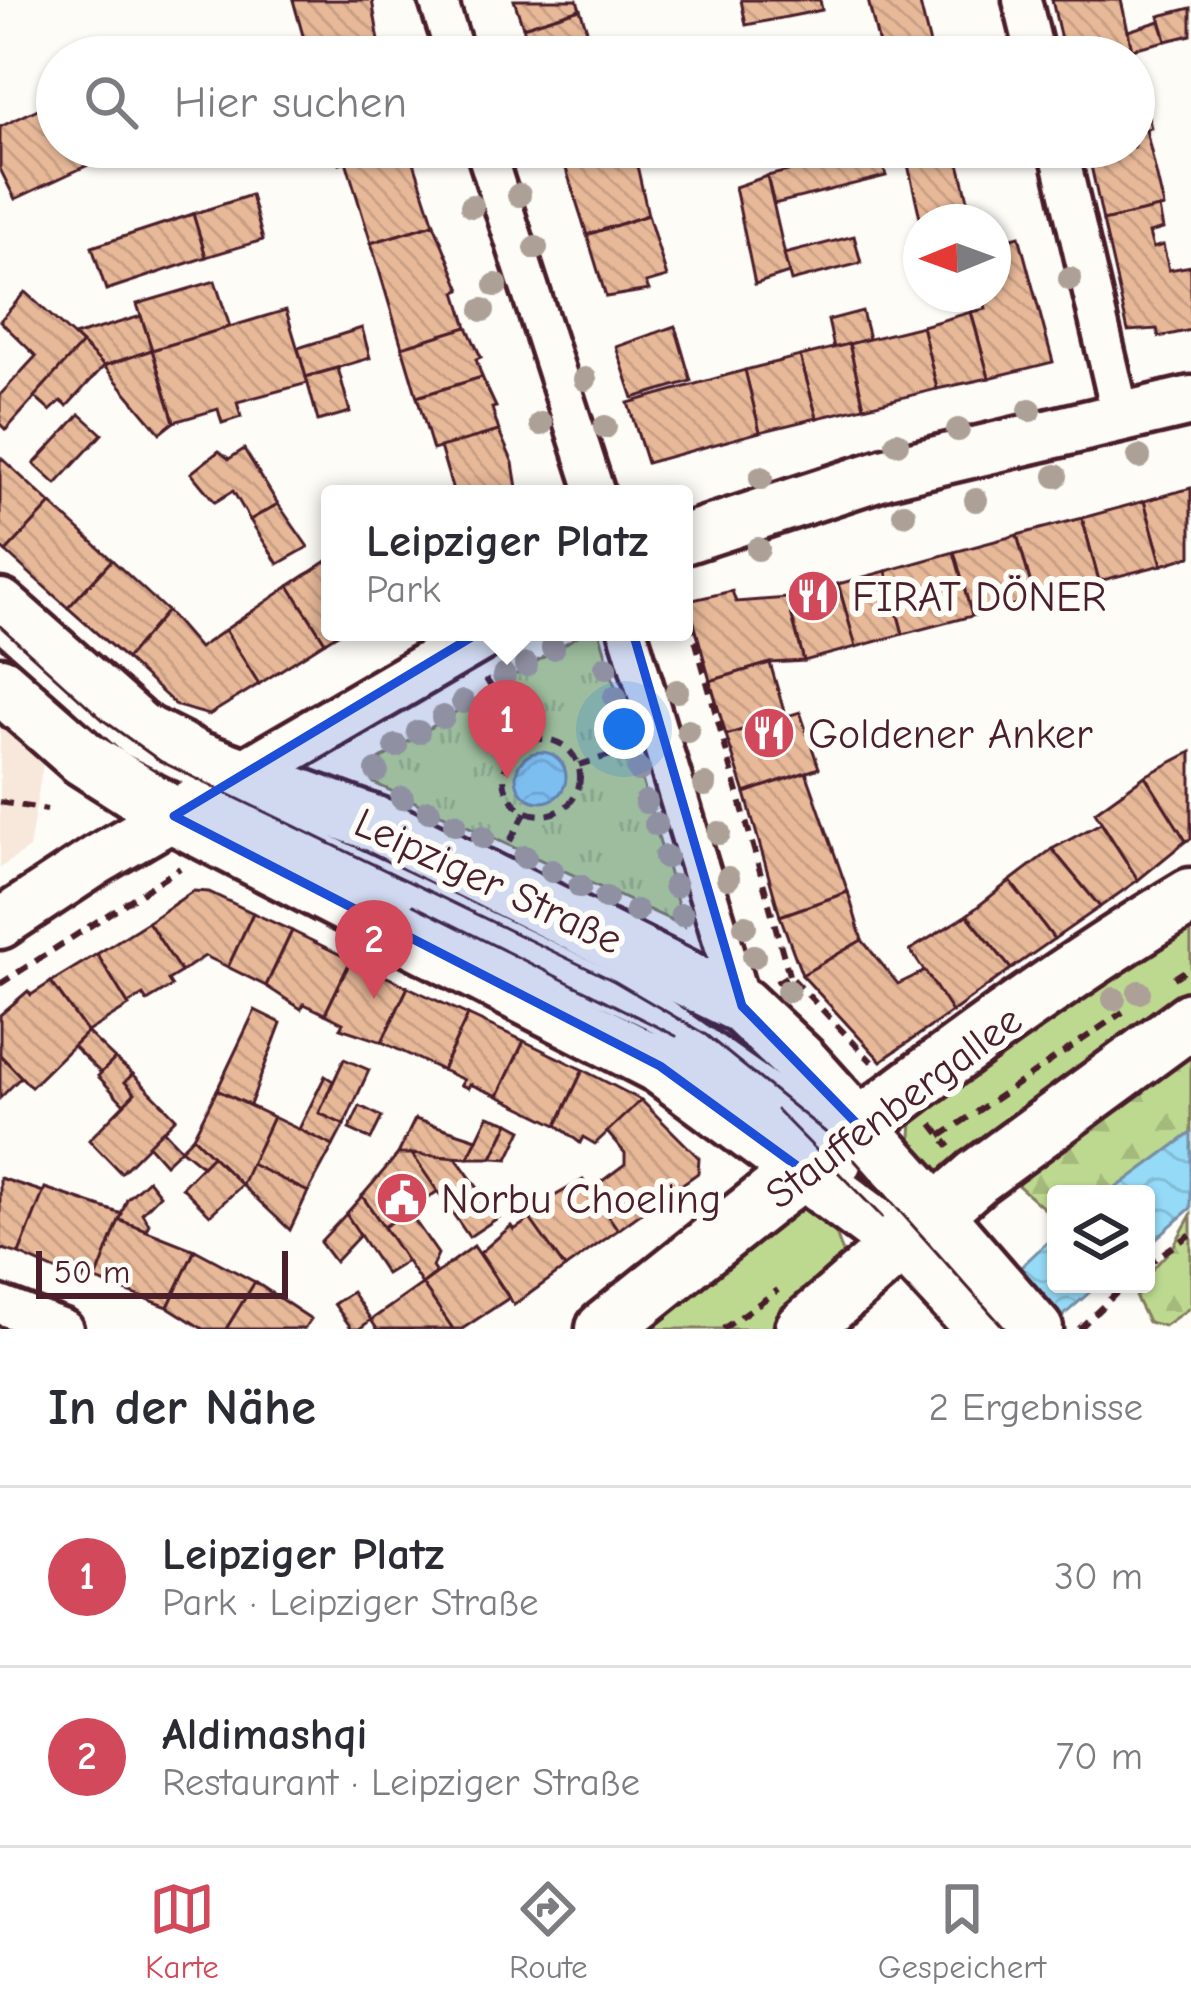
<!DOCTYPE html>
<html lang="de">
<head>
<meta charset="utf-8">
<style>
  :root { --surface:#fff; --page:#f7f7f7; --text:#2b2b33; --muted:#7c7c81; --line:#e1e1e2; --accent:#d1495b }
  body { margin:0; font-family:"Comic Neue",sans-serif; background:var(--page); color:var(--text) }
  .controls { position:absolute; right:36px; bottom:36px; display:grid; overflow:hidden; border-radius:12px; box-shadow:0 3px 9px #0004 }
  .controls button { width:108px; height:108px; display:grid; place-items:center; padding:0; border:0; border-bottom:3px solid var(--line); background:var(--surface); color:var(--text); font:60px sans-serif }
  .compass { position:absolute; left:903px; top:204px; width:108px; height:108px; border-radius:50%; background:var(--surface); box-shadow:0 3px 9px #0004; rotate:269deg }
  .scale { position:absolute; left:36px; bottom:30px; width:252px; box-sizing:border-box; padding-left:12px; border:6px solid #4a1f2b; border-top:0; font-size:33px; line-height:42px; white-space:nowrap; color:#4a1f2b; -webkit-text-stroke:9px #fdfcf7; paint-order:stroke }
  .you { position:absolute; left:624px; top:729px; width:42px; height:42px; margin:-30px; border:9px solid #fff; border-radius:50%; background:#1a73e8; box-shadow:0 0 0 18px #1a73e833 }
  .badge { display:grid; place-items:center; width:78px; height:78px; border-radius:50%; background:var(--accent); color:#fff; font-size:39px; font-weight:700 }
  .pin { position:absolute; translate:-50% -99px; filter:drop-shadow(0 3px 6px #0008) }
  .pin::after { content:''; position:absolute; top:63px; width:42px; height:36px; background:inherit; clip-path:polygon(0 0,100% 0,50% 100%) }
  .popup { position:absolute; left:321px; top:485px; width:372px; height:156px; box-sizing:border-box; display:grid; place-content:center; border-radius:12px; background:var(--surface); filter:drop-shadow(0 3px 9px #0005); font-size:39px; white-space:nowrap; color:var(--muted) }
  .popup b { font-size:45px; color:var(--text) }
  .popup::after { content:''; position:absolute; left:50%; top:100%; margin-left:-24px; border:24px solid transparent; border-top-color:var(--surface) }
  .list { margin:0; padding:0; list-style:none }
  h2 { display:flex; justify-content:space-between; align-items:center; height:156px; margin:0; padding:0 48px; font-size:51px }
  h2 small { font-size:39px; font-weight:400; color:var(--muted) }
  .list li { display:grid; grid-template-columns:78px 1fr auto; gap:36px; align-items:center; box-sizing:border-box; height:180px; padding:0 48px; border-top:3px solid var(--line) }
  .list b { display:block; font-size:45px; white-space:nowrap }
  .list p { margin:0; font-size:39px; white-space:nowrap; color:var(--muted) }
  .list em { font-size:39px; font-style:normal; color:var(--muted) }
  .icon { flex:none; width:66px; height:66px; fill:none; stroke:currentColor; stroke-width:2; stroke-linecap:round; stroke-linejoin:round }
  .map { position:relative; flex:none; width:1191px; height:1329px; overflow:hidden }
  .search { position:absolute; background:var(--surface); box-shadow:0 3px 9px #0004; left:36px; right:36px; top:36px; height:132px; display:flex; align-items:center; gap:30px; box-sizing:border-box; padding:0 42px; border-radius:66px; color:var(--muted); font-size:45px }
  .sheet { height:516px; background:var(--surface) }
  nav { display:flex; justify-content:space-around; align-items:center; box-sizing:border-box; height:168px; border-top:3px solid var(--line); background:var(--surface); font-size:33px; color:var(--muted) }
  nav a { display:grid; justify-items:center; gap:6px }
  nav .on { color:var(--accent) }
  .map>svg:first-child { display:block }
  .built { fill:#f7e8db }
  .grass { fill:#bdd990; stroke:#847c5e; stroke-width:3 }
  .forest { fill:url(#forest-firs); stroke:#847c5e; stroke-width:3 }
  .park { fill:url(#park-tufts); stroke:#847c5e; stroke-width:3 }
  .water { fill:url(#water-waves); stroke:#778fa5; stroke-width:3 }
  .building { fill:url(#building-back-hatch); stroke:#4a1f2b; stroke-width:3 }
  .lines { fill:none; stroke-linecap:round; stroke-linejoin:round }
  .minor-casing { stroke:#4a1f2b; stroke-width:45 }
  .tertiary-casing { stroke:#4a1f2b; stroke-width:57 }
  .secondary-casing { stroke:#4a1f2b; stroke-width:63 }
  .path { stroke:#4a1f2b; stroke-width:6; stroke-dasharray:12 9; stroke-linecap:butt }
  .minor { stroke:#fdfcf7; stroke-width:36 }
  .tertiary { stroke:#fdfcf7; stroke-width:48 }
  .secondary { stroke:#fdfcf7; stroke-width:54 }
  .tram { stroke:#4a1f2b; stroke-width:3 }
  .tree { fill:#ada197 }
  .marked { fill:#1d4ed8; fill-opacity:0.2; stroke:#1d4ed8; stroke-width:9; stroke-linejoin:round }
  .labels { text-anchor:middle; stroke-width:12; stroke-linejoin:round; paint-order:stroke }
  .poi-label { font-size:42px; fill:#4a1f2b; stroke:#fdfcf7; text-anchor:start }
  .street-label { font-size:42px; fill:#4a1f2b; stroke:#fdfcf7 }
</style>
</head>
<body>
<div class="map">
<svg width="1191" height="1329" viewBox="0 0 1191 1329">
  <defs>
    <pattern id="forest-firs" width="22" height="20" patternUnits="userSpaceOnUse" patternTransform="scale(3)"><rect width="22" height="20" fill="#bdd990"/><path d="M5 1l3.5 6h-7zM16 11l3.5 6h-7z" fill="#a4ba7c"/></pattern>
    <pattern id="park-tufts" width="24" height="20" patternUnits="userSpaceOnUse" patternTransform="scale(3)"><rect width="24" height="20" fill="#bdd990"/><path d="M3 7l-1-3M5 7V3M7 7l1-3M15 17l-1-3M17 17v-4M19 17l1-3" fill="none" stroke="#a4ba7c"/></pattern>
    <pattern id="water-waves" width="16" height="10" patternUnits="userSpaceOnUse" patternTransform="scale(3)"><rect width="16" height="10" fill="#95daf7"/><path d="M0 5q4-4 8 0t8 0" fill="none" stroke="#82bbd4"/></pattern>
    <pattern id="building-back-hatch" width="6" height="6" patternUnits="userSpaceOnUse" patternTransform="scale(3)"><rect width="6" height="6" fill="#e8b999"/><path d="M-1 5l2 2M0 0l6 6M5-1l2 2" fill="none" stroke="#c89f84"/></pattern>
  </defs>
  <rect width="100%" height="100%" fill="#fdfcf7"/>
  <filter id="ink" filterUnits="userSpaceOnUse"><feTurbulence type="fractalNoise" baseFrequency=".00833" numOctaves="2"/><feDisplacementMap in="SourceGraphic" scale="24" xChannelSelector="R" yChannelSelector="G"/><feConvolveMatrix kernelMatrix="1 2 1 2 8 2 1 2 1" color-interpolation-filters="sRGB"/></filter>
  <g filter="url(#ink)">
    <path class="built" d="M0,724L43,764L29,848L0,868Z"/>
    <g class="grass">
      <path d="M1191,922V998L944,1176C920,1165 906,1147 913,1120Z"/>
      <path d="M810,1205L832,1222L844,1256L833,1278L774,1329H628L788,1210Z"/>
    </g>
    <g class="forest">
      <path d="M1191,1048V1133L1108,1194H1056V1219L1012,1180Z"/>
      <path d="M1191,1215V1307L1164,1326L1148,1322L1136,1298L1140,1284H1146V1276L1173,1247Z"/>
    </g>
    <path class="park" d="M584,632L600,634L684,926L374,783L368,775L371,765Z"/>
    <g class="water">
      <circle cx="541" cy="777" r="25"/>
      <path d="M1191,1133V1208L1146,1247V1194H1108Z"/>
      <path d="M1056,1234V1284H1099L1048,1329H955Z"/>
    </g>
    <g class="building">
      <path d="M293,0H372L380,47L345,57H309Z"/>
      <path d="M514,0H577L580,9L523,27Z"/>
      <path d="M741,0H820L822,10L746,25Z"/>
      <path d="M868,0H919L933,57H882Z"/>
      <path d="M1052,0H1121L1132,49L1065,57Z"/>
      <path d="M1191,8V35L1166,41L1159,16Z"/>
      <path d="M580,9L596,57H533L523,27Z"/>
      <path d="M1160,21L1166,41L1132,49L1128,31Z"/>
      <path d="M1132,49L1151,128L1134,132V57H1100Z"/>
      <path d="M57,100V147H127L15,199L0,169V127Z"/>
      <path d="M1146,130L1164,207L1103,221L1087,147H1134V132Z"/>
      <path d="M336,147H391L340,163Z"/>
      <path d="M391,147H409L434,224L371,243L346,161Z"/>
      <path d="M559,147L634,152L648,215L587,235Z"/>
      <path d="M904,147H955L972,216L921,222Z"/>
      <path d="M878,149L886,176L774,204L767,176Z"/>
      <path d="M767,176L789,273L755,284L735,187Z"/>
      <path d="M251,195L263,240L206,257L193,214Z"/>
      <path d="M1159,208L1163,229L1149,233L1153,248L1163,245L1169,270L1191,266V330L1159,337L1157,329L1128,331L1103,221Z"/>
      <path d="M193,214L206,257L106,290L92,247Z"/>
      <path d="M648,215L667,277L646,283L649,290L606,297L587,235Z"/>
      <path d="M434,224L461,290L456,292L467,327L402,347L371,243Z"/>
      <path d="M854,236L861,263L791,281L784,254Z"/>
      <path d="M1019,236L1053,362L989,378L971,312L986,309L983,294H993V243Z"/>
      <path d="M215,281L230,327L152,350L137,304Z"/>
      <path d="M25,292L82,344L6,430L0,424V395L36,356L0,321Z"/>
      <path d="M286,310L308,383L237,402L241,417L222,423L218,409L174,422L152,350Z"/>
      <path d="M862,311L869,339L834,348L828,320Z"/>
      <path d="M971,312L989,378L937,389L922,326Z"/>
      <path d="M141,316L152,350L104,366L74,336Z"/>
      <path d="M675,326L691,381L633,398L616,347Z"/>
      <path d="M922,326L937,389L864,407L849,344Z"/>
      <path d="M467,327L481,357L476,359L482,377L417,397L402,347Z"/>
      <path d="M362,328L370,358L306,377L298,348Z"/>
      <path d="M82,344L104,366L67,406L61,401L50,411L34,397Z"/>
      <path d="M849,344L864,407L817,418L800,356Z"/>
      <path d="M152,350L174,422L160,433L104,366Z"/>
      <path d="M800,356L817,418L760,432L745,370Z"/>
      <path d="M338,368L350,412L318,421L306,377Z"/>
      <path d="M745,370L760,432L647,463L628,403Z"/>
      <path d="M482,377L496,407L492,408L499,431L433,450L417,397Z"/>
      <path d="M80,414L102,434L56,484L34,464Z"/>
      <path d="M499,431L513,463L518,494H454L440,447Z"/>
      <path d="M244,449L278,504L250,520L233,491L215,502L191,473L219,451L229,459Z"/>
      <path d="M0,457L51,504L6,552L0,547Z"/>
      <path d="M1191,488V556L1162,565L1144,501Z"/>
      <path d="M1144,501L1162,565L1099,581L1082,518Z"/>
      <path d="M51,504L112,560L68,608L6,552Z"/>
      <path d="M278,504L308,547L278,564L250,520Z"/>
      <path d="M1082,518L1099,581L1035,599L1017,535Z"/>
      <path d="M1017,535L1035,599L972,616L954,552Z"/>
      <path d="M954,552L972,616L903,634L886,571Z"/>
      <path d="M330,559V632H341L325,642L289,586Z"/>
      <path d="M112,560L167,611L126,659L68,608Z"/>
      <path d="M886,571L903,634L856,647L838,584Z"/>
      <path d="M838,584L856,647L804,661L787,598Z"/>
      <path d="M289,586L325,642L259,684L225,630Z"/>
      <path d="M732,591L736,602L787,598L804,661L770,663L710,681L688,601Z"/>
      <path d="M167,611L199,648L225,630L259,684L209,715L177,706L126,659Z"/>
      <path d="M770,663L786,718L726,735L710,681Z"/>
      <path d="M800,712L819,768L745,793L726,735Z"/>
      <path d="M1191,752V839L1186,841L1145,776Z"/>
      <path d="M806,772L848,892L780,916L745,793Z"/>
      <path d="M1145,776L1186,841L1138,880L1095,812Z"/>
      <path d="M1101,823L1138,880L1100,907L1052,849Z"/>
      <path d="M1052,849L1100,907L1054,939L1010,881Z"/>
      <path d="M1010,881L1054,939L1011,969L967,915Z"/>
      <path d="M193,891L209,892L253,913L228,967L205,956L181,972L148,922Z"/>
      <path d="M848,892L862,940L802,975L780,916Z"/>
      <path d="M253,913L292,931L266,986L228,967Z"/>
      <path d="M967,915L1011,969L952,1012L910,950Z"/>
      <path d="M148,922L181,972L168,980L172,986L147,1001L143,995L128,1004L97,954Z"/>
      <path d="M292,931L351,960L325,1014L304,1004L301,1009L266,986Z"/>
      <path d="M862,940L898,984L925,971L952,1012L881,1061L802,975Z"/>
      <path d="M97,954L129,1006L87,1032L51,982Z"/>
      <path d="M351,960L408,987L382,1042L340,1028L343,1023L325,1014Z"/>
      <path d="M51,982L87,1032L31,1087L0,1055V1015L28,991L31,995Z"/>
      <path d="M408,987L468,1015L442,1070L382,1042Z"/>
      <path d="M255,1010L281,1023L250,1105L217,1090Z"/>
      <path d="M468,1015L524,1041L498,1096L470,1084L468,1088L461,1085L464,1080L442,1070Z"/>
      <path d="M87,1032L115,1059L101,1073L73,1046Z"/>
      <path d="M524,1041L583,1070L557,1125L498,1096Z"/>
      <path d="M0,1055L21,1077L0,1098Z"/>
      <path d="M115,1059L133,1074L125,1082L135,1093L124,1104L98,1076Z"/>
      <path d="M344,1059L369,1070L344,1125L319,1113Z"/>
      <path d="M583,1070L641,1100L595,1144L583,1137L580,1143L557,1125Z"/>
      <path d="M133,1074L176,1118L121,1173L89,1140L135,1093L125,1082Z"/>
      <path d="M325,1076L333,1081L319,1113L344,1125L333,1146L299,1129Z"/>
      <path d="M217,1090L273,1117L242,1185L193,1137Z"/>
      <path d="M641,1100L699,1158L698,1173L618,1230L590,1190L625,1164V1153L607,1132Z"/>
      <path d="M360,1106L382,1117L371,1139L349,1129Z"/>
      <path d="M488,1116L509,1123L492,1158H468Z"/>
      <path d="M273,1117L333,1146L308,1192L251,1164Z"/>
      <path d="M415,1119L477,1139L468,1158L398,1154Z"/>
      <path d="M509,1123L522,1130L508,1159L492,1158Z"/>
      <path d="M163,1130L181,1149L165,1164L148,1145Z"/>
      <path d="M193,1137L212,1156L202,1166L181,1149Z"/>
      <path d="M398,1154H412L438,1191L384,1227L362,1196Z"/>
      <path d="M412,1154L456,1158L499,1217L469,1237Z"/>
      <path d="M212,1156L242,1185L210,1215L182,1187Z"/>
      <path d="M251,1164L308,1192L290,1230L242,1185Z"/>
      <path d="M0,1178L44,1192L19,1254L3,1249L0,1253Z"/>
      <path d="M148,1180L160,1195L142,1213L149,1224L146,1230L119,1220L127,1199Z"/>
      <path d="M583,1180L618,1230L565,1268L530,1219L548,1207L544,1202Z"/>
      <path d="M45,1188L122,1214L96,1280L84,1276L82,1282L19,1254Z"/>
      <path d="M362,1196L407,1261L386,1274L346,1214Z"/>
      <path d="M408,1211L438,1254L432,1267L436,1273L422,1284L384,1227Z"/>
      <path d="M346,1214L360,1235L335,1262L320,1242Z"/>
      <path d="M530,1219L565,1268L514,1305L480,1253L511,1226L514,1230Z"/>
      <path d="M119,1220L195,1250L168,1307L96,1280Z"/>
      <path d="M474,1246L509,1298L462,1329H453L422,1284Z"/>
      <path d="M195,1250L255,1282L226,1329H203L168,1307Z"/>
      <path d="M255,1282L311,1319L304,1329H226Z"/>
      <path d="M422,1284L453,1329H377L371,1320Z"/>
      <path d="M352,1292L371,1320L359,1329H352L334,1304Z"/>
    </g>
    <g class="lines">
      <g class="minor-casing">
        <g id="minor">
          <path d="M438,0L456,57"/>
          <path d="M1022,0L1036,57"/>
          <path d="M484,147L596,494"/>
          <path d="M1058,147L1121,417"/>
          <path d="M628,632L742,1006"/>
          <path d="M181,814L221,812L254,819L656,1012L774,1096L842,1164"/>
          <path d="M0,1305L64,1329"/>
        </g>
      </g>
      <g class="tertiary-casing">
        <g id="tertiary">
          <path d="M684,539L886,473L1191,401"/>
          <path d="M0,924L97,860L488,632"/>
          <path d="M937,1213L1038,1329"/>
          <path d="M901,1244L980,1329"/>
        </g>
      </g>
      <g class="secondary-casing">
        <g id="secondary">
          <path d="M0,607L139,730L197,759L378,825L742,1006L801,1062L937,1213"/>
          <path d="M0,685L83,758L174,816L660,1066L901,1244"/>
          <path d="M604,1329C793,1178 983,1021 1191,896"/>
          <path d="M803,1329L977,1177L1191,1020"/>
        </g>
      </g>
      <g class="path">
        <path d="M684,600L789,975"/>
        <path d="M486,679L527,741"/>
        <circle cx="542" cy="777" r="38"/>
        <path d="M579,765L627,750"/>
        <path d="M0,802L47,810"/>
        <path d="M510,841L526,812"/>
        <path d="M1174,978L1191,967"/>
        <path d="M776,983L789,975L872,1062"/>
        <path d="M0,984L180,868"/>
        <path d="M932,1124L950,1147"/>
        <path d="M941,1136L1123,1012"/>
        <path d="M1146,1265L1191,1234"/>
        <path d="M723,1329L778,1290"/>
        <path d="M1079,1329L1126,1284"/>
      </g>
      <use href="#minor" class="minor"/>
      <use href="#tertiary" class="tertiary"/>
      <use href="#secondary" class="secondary"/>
      <g class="tram">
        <path d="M0,626L103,720L160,761L614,981L706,1035L840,1144L1005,1329"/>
        <path d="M413,905L676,1036"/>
        <path d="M777,1110L882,1217"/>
      </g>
    </g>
    <g class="tree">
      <circle cx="519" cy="195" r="12"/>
      <circle cx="472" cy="206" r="12"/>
      <circle cx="536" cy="248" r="12"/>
      <circle cx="1070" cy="279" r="12"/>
      <circle cx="496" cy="285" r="12"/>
      <circle cx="483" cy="310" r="12"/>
      <circle cx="585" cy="379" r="12"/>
      <circle cx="1030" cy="410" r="12"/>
      <circle cx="541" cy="424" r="12"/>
      <circle cx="605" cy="427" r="12"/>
      <circle cx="958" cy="430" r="12"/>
      <circle cx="897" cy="443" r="12"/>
      <circle cx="1139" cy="457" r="12"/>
      <circle cx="1056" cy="476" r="12"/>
      <circle cx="761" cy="478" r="12"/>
      <circle cx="976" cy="500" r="12"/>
      <circle cx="904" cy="514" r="12"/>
      <circle cx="758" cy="549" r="12"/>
      <circle cx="553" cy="648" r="12"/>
      <circle cx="526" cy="665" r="12"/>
      <circle cx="606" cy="667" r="12"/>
      <circle cx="504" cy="676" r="12"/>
      <circle cx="677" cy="691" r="12"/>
      <circle cx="615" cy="697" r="12"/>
      <circle cx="463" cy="702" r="12"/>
      <circle cx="443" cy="717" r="12"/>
      <circle cx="625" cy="726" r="12"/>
      <circle cx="688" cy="731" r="12"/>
      <circle cx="418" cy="732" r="12"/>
      <circle cx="396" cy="746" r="12"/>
      <circle cx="639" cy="770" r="12"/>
      <circle cx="377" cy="771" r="12"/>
      <circle cx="705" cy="785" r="12"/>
      <circle cx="402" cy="798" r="12"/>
      <circle cx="646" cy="802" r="12"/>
      <circle cx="429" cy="811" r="12"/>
      <circle cx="455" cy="824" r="12"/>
      <circle cx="656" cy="824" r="12"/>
      <circle cx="719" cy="833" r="12"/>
      <circle cx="483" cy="837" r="12"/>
      <circle cx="525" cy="857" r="12"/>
      <circle cx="666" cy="857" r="12"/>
      <circle cx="552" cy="871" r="12"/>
      <circle cx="728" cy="878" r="12"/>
      <circle cx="580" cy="886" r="12"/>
      <circle cx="675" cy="886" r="12"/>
      <circle cx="606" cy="898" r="12"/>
      <circle cx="636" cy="911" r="12"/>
      <circle cx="682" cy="915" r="12"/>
      <circle cx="745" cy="926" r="12"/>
      <circle cx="754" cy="956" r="12"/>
      <circle cx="788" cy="991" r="12"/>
      <circle cx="1139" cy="992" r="12"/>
      <circle cx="1114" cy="999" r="12"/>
    </g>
  </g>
  <path class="marked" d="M610,554L742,1006L861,1128L804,1171L660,1066L174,816Z"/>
  <defs>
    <g id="restaurant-disc" transform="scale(2.7)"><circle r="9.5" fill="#d1495b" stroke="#fdfcf7"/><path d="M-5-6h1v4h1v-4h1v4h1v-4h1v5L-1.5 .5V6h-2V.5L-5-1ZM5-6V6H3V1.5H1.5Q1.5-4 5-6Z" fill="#fff"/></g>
    <g id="civic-disc" transform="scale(2.7)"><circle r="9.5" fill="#d1495b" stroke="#fdfcf7"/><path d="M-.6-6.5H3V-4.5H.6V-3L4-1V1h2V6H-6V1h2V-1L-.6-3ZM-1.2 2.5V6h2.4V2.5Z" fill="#fff"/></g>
  </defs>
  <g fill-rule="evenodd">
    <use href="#restaurant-disc" x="813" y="596"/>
    <use href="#restaurant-disc" x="769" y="733"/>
    <use href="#civic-disc" x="402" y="1198"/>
  </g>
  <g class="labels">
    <g class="poi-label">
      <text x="852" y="611">FIRAT DÖNER</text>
      <text x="808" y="748">Goldener Anker</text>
      <text x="441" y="1213">Norbu Choeling</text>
    </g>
    <g class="street-label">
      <text transform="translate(489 880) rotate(25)" y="15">Leipziger Straße</text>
      <text transform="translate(893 1106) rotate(-37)" y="15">Stauffenbergallee</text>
    </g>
  </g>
</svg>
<div class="controls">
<button><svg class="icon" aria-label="layers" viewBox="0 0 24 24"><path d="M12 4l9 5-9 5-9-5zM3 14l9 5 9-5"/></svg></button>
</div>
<svg class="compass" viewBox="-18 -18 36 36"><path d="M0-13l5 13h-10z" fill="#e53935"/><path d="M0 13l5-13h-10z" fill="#7c7c81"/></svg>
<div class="scale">50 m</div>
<div class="you"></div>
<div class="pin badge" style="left:507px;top:779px">1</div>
<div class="popup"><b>Leipziger Platz</b>Park</div>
<div class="pin badge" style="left:374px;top:999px">2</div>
<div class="search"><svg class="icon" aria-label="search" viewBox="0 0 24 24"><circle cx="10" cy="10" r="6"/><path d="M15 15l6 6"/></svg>Hier suchen</div>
</div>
<section class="sheet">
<h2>In der Nähe<small>2 Ergebnisse</small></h2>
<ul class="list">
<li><span class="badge">1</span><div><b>Leipziger Platz</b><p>Park · Leipziger Straße</p></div><em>30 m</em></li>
<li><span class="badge">2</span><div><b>Aldimashqi</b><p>Restaurant · Leipziger Straße</p></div><em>70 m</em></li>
</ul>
</section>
<nav>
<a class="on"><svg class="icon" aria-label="map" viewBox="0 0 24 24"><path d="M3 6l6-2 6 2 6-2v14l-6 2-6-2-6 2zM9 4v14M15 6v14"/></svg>Karte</a>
<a><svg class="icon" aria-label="directions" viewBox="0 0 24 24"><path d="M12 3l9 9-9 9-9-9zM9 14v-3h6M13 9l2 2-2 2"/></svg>Route</a>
<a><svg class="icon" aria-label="saved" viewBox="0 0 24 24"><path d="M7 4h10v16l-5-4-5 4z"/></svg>Gespeichert</a>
</nav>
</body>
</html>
